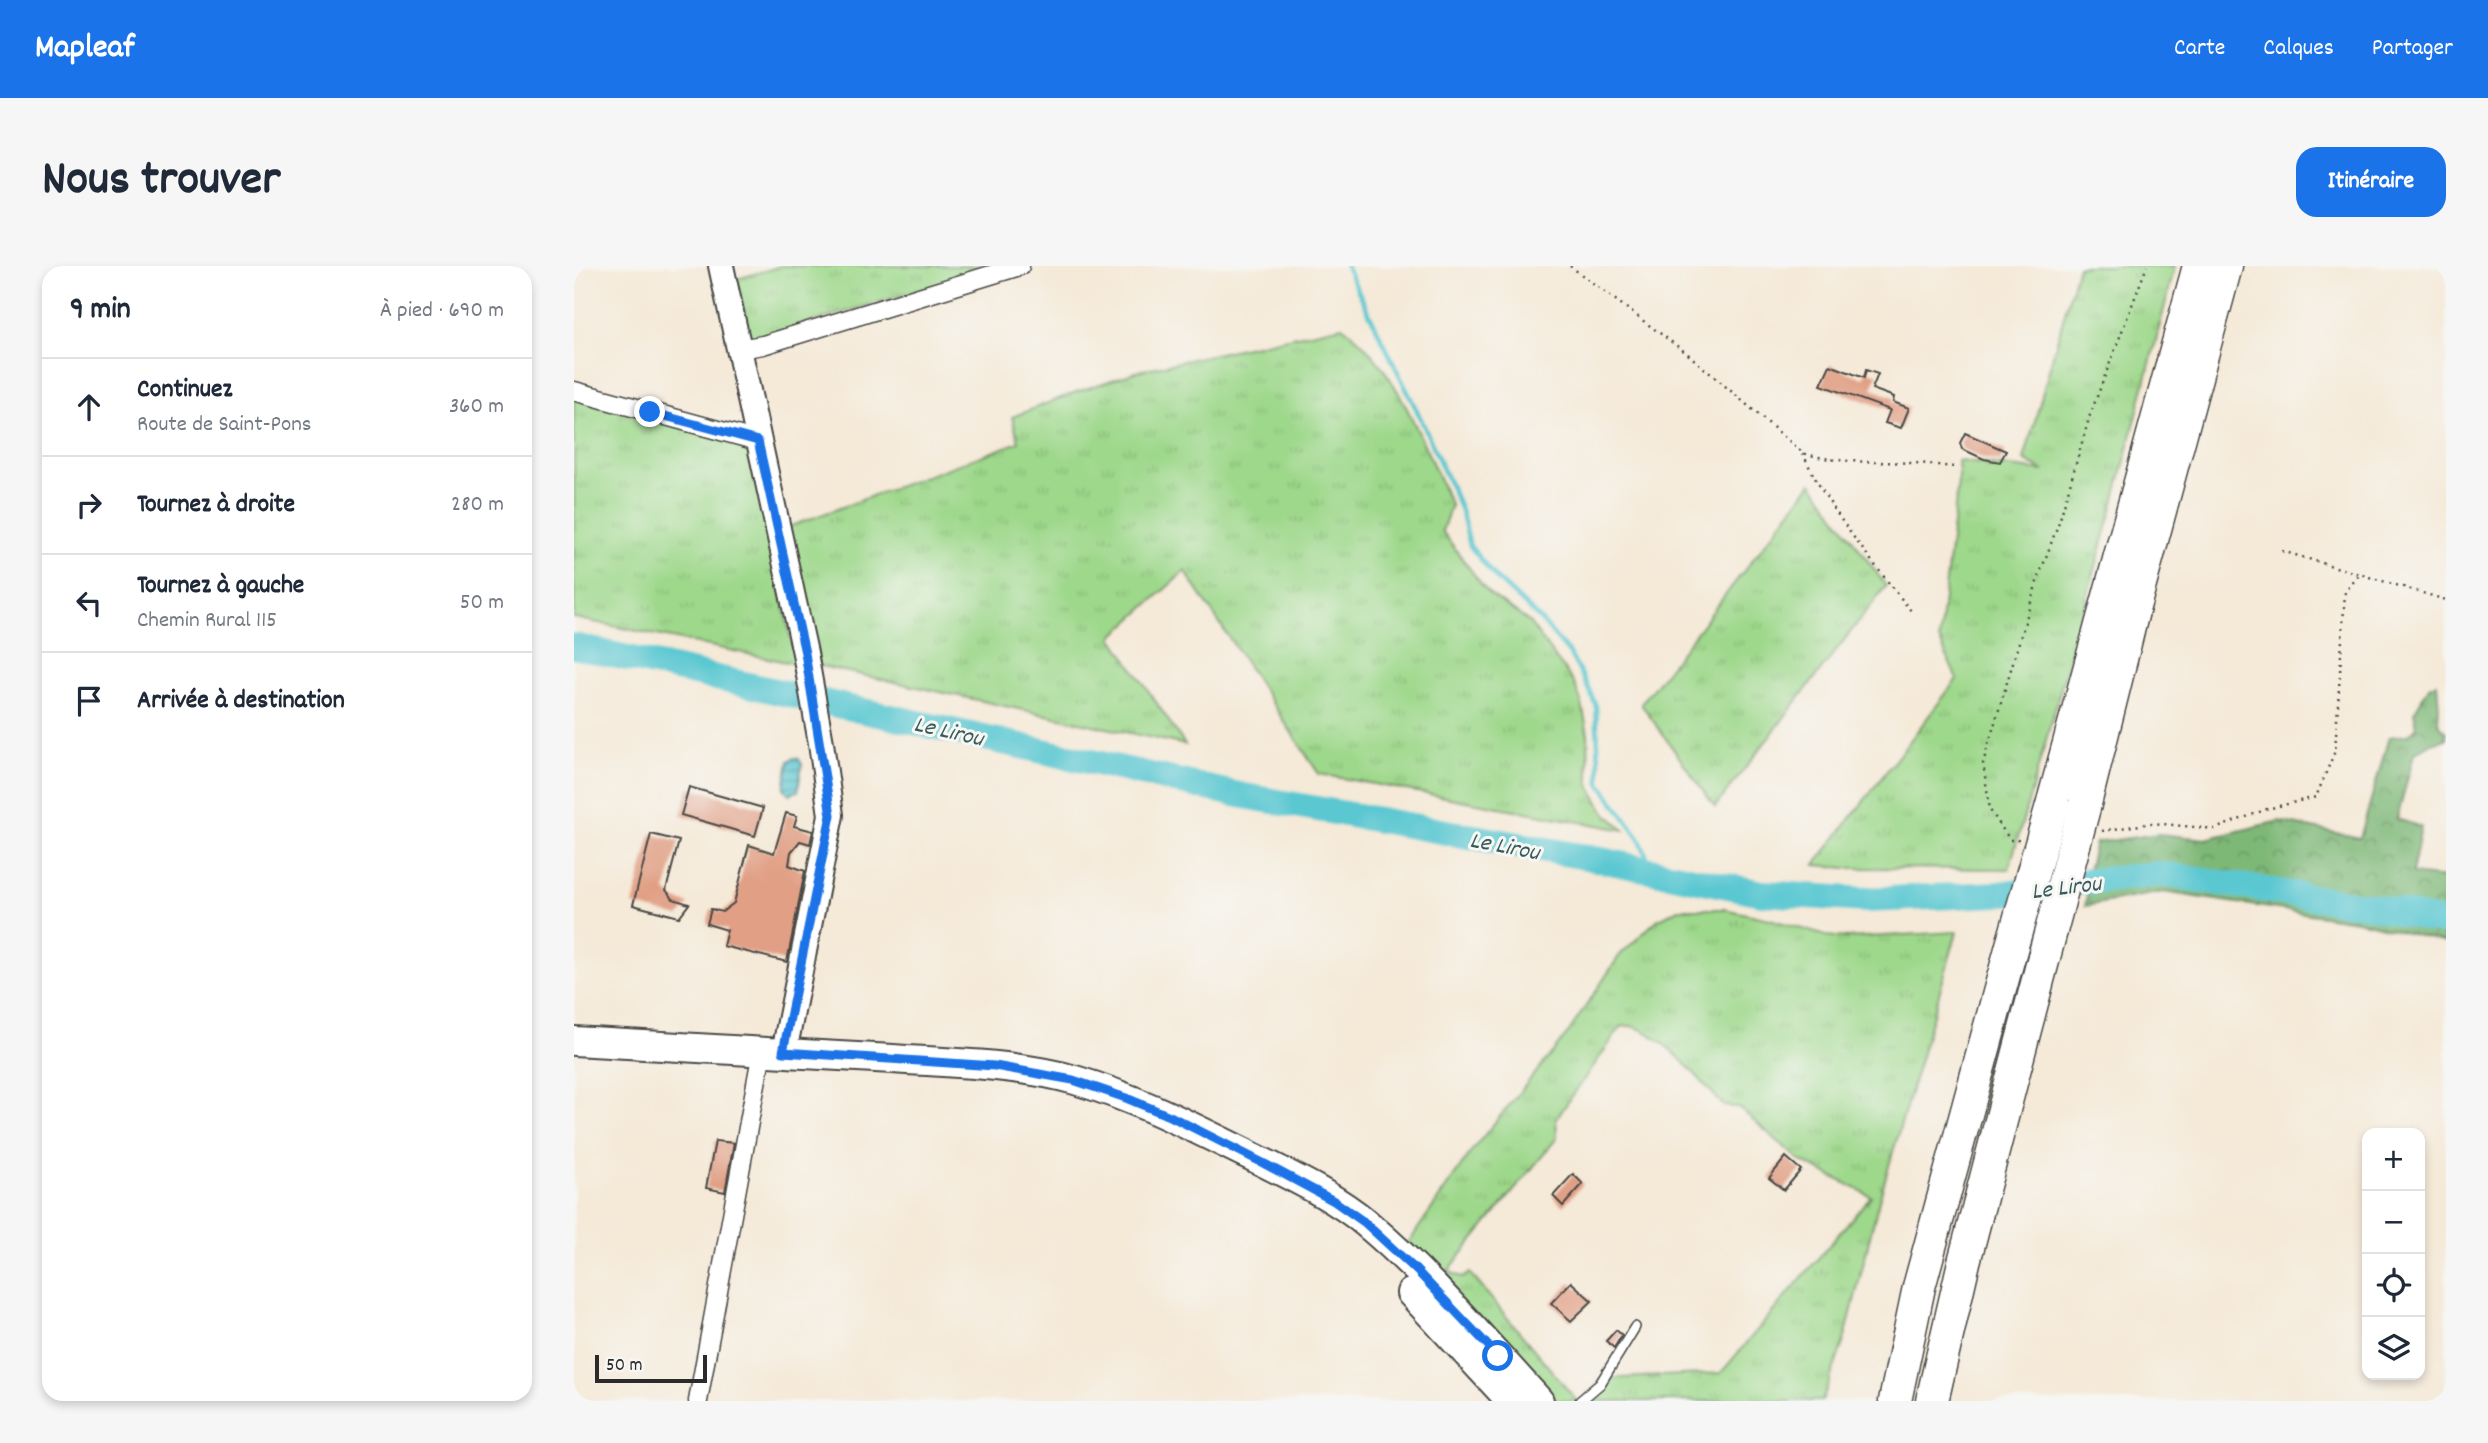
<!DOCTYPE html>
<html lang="fr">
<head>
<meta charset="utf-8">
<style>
  :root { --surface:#fff; --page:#f6f6f7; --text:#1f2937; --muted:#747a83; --line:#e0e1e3; --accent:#1a73e8 }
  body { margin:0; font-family:Dekko,sans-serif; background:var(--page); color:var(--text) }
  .controls { position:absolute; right:21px; bottom:21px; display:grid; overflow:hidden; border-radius:14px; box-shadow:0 4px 10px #0003 }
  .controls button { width:63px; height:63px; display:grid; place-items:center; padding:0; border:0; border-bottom:2px solid var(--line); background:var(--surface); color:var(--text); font:35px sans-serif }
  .scale { position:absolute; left:21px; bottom:18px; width:112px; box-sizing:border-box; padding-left:7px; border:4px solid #2b2b2b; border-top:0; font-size:19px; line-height:24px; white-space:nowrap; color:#2b2b2b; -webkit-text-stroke:5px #f6f6f2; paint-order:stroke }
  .stop { position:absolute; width:21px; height:21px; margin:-16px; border:5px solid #1a73e8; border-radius:50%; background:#fff }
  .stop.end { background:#1a73e8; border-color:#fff; box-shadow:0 2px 7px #0008 }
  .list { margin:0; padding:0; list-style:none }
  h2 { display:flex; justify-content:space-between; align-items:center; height:91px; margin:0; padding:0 28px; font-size:30px }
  h2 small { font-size:23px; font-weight:400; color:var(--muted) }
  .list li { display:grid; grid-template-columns:46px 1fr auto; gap:21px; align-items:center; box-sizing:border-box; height:98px; padding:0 28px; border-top:2px solid var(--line) }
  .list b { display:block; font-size:26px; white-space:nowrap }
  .list p { margin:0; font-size:23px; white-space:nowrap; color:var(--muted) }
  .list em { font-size:23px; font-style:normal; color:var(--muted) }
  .icon { flex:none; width:38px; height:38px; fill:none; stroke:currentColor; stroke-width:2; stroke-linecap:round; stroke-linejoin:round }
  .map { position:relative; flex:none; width:1872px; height:1135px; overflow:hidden; border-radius:21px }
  header { display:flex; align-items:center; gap:42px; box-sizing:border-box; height:98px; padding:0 35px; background:var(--accent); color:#fff }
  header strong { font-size:33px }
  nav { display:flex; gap:38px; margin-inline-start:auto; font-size:24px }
  .intro { display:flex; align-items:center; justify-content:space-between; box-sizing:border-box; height:168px; padding:0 42px }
  h1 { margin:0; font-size:49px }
  .button { padding:18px 32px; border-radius:21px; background:var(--accent); color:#fff; font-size:24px; font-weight:700 }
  main { display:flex; gap:42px; padding:0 42px }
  aside { flex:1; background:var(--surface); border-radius:21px; box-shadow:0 4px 10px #0003 }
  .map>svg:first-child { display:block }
  .grass { fill:url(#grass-tufts); stroke:#64825b; stroke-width:2 }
  .forest { fill:url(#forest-crowns); stroke:#547251; stroke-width:2 }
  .water { fill:url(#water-rules); stroke:#42797e; stroke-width:2 }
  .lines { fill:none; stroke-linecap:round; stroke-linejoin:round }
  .stream { stroke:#5ac7d1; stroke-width:4.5 }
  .river { stroke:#5ac7d1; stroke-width:26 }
  .building { fill:#e1a086 }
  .lane-casing { stroke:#494845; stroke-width:12 }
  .street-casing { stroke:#494845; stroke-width:21 }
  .secondary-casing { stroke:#494845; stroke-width:28 }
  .primary-casing { stroke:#494845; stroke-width:32 }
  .highway-casing { stroke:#494845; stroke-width:35 }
  .path { stroke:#494845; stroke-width:2.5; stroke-dasharray:2 5; stroke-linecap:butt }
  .lane { stroke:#fff; stroke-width:9 }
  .street { stroke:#fff; stroke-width:18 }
  .secondary { stroke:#fff; stroke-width:24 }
  .primary { stroke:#fff; stroke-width:28 }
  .highway { stroke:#fff; stroke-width:32 }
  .highway-bridge-casing { stroke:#494845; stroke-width:35; stroke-linecap:butt }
  .highway-bridge { stroke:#fff; stroke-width:32 }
  .route { stroke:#1a73e8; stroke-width:9 }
  .labels { text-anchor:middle; stroke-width:6; stroke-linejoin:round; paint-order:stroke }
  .water-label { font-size:24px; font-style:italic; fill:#395a5d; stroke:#f6f6f2 }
</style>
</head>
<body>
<header>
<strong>Mapleaf</strong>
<nav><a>Carte</a><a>Calques</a><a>Partager</a></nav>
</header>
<div class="intro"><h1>Nous trouver</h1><a class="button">Itinéraire</a></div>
<main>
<aside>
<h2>9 min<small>À pied · 690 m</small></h2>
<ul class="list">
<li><svg class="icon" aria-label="ahead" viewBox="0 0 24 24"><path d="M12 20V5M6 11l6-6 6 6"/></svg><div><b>Continuez</b><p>Route de Saint-Pons</p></div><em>360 m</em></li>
<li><svg class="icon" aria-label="right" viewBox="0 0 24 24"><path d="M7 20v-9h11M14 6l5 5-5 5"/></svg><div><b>Tournez à droite</b></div><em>280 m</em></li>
<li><svg class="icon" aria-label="left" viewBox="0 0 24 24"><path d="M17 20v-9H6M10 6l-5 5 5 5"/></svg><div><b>Tournez à gauche</b><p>Chemin Rural 115</p></div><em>50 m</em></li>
<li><svg class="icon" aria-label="arrive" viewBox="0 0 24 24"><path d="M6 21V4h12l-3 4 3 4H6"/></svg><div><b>Arrivée à destination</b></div></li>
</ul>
</aside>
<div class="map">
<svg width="1872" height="1135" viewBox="0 0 1872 1135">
  <defs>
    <pattern id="grass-tufts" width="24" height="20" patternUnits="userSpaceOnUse" patternTransform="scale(1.75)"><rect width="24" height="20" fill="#9ed88b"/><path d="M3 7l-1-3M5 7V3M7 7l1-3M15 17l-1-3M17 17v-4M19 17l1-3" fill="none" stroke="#88ba78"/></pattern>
    <pattern id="forest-crowns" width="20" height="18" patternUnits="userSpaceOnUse" patternTransform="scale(1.75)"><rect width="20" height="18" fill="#7eb877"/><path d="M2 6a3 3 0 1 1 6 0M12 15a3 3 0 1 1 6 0" fill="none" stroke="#679662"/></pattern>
    <pattern id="water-rules" width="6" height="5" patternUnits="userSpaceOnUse" patternTransform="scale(1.75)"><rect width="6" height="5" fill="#5ac7d1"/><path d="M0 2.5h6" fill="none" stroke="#4ba2aa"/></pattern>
  </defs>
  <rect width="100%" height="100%" fill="#f6f6f2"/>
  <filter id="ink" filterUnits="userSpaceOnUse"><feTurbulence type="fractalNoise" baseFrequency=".0143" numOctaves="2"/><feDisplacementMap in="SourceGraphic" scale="14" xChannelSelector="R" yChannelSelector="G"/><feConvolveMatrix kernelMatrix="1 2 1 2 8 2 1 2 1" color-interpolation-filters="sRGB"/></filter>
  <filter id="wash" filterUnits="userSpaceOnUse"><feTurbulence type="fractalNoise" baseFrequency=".00686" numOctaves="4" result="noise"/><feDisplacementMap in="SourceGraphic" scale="28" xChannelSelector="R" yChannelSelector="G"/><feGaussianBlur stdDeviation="1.57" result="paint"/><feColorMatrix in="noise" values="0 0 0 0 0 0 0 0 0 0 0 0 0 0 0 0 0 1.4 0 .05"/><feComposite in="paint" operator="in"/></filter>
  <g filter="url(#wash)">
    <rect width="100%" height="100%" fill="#f5e9d7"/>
    <g class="grass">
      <path d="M207,0H427L181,73L174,70L163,13Z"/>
      <path d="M1504,0H1601L1540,237L1435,603L1272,602L1241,599L1383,413L1365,373L1385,208L1384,195L1470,205L1450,194Z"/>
      <path d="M768,60C824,100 848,178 877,239L868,265L913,326L955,356L1000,417L1008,438L1014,468L1015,519L1030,545L1050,564L745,508L611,305L538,371L611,479L237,398L209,263L445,176L438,151L499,127L568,104Z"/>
      <path d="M0,132L177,179L222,398L0,352Z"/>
      <path d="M1238,217L1312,320L1141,541L1067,438Z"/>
      <path d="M1105,643H1150L1196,653L1252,670L1273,672L1383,666L1305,934L1271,1072L1248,1135H1008L1028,1113L1147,1107L1297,930L1227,895L1164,841L1150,840C1131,820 1076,751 1047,761L982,853L983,872L874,1005L889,1012L896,1007L1003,1135H971L830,983L899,883L992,770L1046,689L1083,654Z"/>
    </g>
    <g class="forest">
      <path d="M1863,417L1865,441L1864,457L1872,466V473L1858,477L1840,488L1823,553L1847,561L1838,608L1872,612V649L1776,628L1589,604L1513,609L1521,577L1584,568L1632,573L1705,555L1786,572L1815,471L1834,469L1843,461L1840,446L1855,421Z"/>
      <path d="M1591,614L1797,646L1872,663V677L1789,656L1589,626L1511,640L1515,621Z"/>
    </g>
    <path class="water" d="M219,492H224L228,498L224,525L215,528L210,522L215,495Z"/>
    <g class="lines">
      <path class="stream" d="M772,0L846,151L887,244L896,280L921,311L966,353L995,387L1010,413L1022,440L1026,517L1065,571L1078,604"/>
      <path class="river" d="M0,380L665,529L1017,592L1188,627L1292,634L1425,628L1507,616L1587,608L1797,640L1872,657"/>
    </g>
    <g id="blocks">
      <g class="building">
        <path d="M1256,99L1290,112L1292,104L1304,108L1298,123L1320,131L1319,136L1335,142L1327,162L1311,157L1316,144L1247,119Z"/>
        <path d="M1391,167L1432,185L1426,196L1410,193L1388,183L1386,177Z"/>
        <path d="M115,521L189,542L181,570L107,549Z"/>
        <path d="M212,547L223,550L220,560L239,565L236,578L226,575L217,586L215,599L231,605L213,696L149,680L153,664L133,658L137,643L148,646L160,637L175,579L200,587Z"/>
        <path d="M77,568L105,575L92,624L99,633L115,638L105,651L59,639Z"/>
        <path d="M141,875L160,877L151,926L132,922Z"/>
        <path d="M1212,891L1227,904L1210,924L1195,912Z"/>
        <path d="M999,908L1009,918L989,940L979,930Z"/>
        <path d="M997,1016L1018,1035L997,1055L977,1037Z"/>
        <path d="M1042,1064L1048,1069L1040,1082L1032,1075Z"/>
      </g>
    </g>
  </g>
  <g filter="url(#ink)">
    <use href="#blocks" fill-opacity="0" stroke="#494845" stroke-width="2"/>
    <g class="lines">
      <g class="lane-casing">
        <path id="lane" d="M1006,1135L1026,1118L1061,1061"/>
      </g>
      <g class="street-casing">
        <g id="street">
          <path d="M165,83L189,79L446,0"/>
          <path d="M0,125L184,175"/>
          <path d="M124,1135L188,785"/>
        </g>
      </g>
      <g class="secondary-casing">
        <path id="secondary" d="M147,0L231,387L247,477L257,549L210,786"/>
      </g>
      <g class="primary-casing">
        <g id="primary">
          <path d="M0,775C106,780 212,786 319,793C376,797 446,798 501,814C562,832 618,861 675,889C712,908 759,929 792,957C854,1009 910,1075 965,1135"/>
          <path d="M837,1027L937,1135"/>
        </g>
      </g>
      <g class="highway-casing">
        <g id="highway">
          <path d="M1479,536L1625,0"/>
          <path d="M1511,538L1560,341L1652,0"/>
          <path d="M1321,1135L1345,1021L1437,683"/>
          <path d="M1358,1135L1390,996L1470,691"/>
        </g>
      </g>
      <g class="path">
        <path d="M996,0L1115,89L1229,187C1265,198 1300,195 1337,197C1352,197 1367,200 1381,201"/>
        <path d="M1229,187C1251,240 1302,300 1337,345"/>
        <path d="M1708,285L1872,334"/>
        <path d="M1528,565L1578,557L1641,563L1693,543L1742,531L1761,485L1771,326L1785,309"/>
        <path d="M1445,574H1436L1416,544L1409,497L1463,316L1486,253L1516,149L1573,0"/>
      </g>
      <use href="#lane" class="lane"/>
      <use href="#street" class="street"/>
      <use href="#secondary" class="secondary"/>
      <use href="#primary" class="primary"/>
      <use href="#highway" class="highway"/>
      <g class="highway-bridge-casing">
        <g id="highway-bridge">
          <path d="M1437,683L1479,536"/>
          <path d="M1470,691L1511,538"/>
        </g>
      </g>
      <use href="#highway-bridge" class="highway-bridge"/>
    </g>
  </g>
  <g class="lines" filter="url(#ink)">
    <path class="route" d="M76,146L184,175L231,387L257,549L209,786L421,800L499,814L552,832L598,851L689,897L760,935L790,956L841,1003L924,1090"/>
  </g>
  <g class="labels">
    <g class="water-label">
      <text transform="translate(375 464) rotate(13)" y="8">Le Lirou</text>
      <text transform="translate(931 579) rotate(11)" y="8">Le Lirou</text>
      <text transform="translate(1492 620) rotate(-7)" y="8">Le Lirou</text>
    </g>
  </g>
</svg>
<div class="controls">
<button>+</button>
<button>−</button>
<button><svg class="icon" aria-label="locate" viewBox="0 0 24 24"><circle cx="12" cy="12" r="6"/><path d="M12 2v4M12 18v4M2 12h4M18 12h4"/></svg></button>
<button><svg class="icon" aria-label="layers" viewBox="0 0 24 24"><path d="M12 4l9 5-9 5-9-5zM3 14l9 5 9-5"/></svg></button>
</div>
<div class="scale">50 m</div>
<div class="stop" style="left:924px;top:1090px"></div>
<div class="stop end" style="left:76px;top:146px"></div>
</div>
</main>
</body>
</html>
